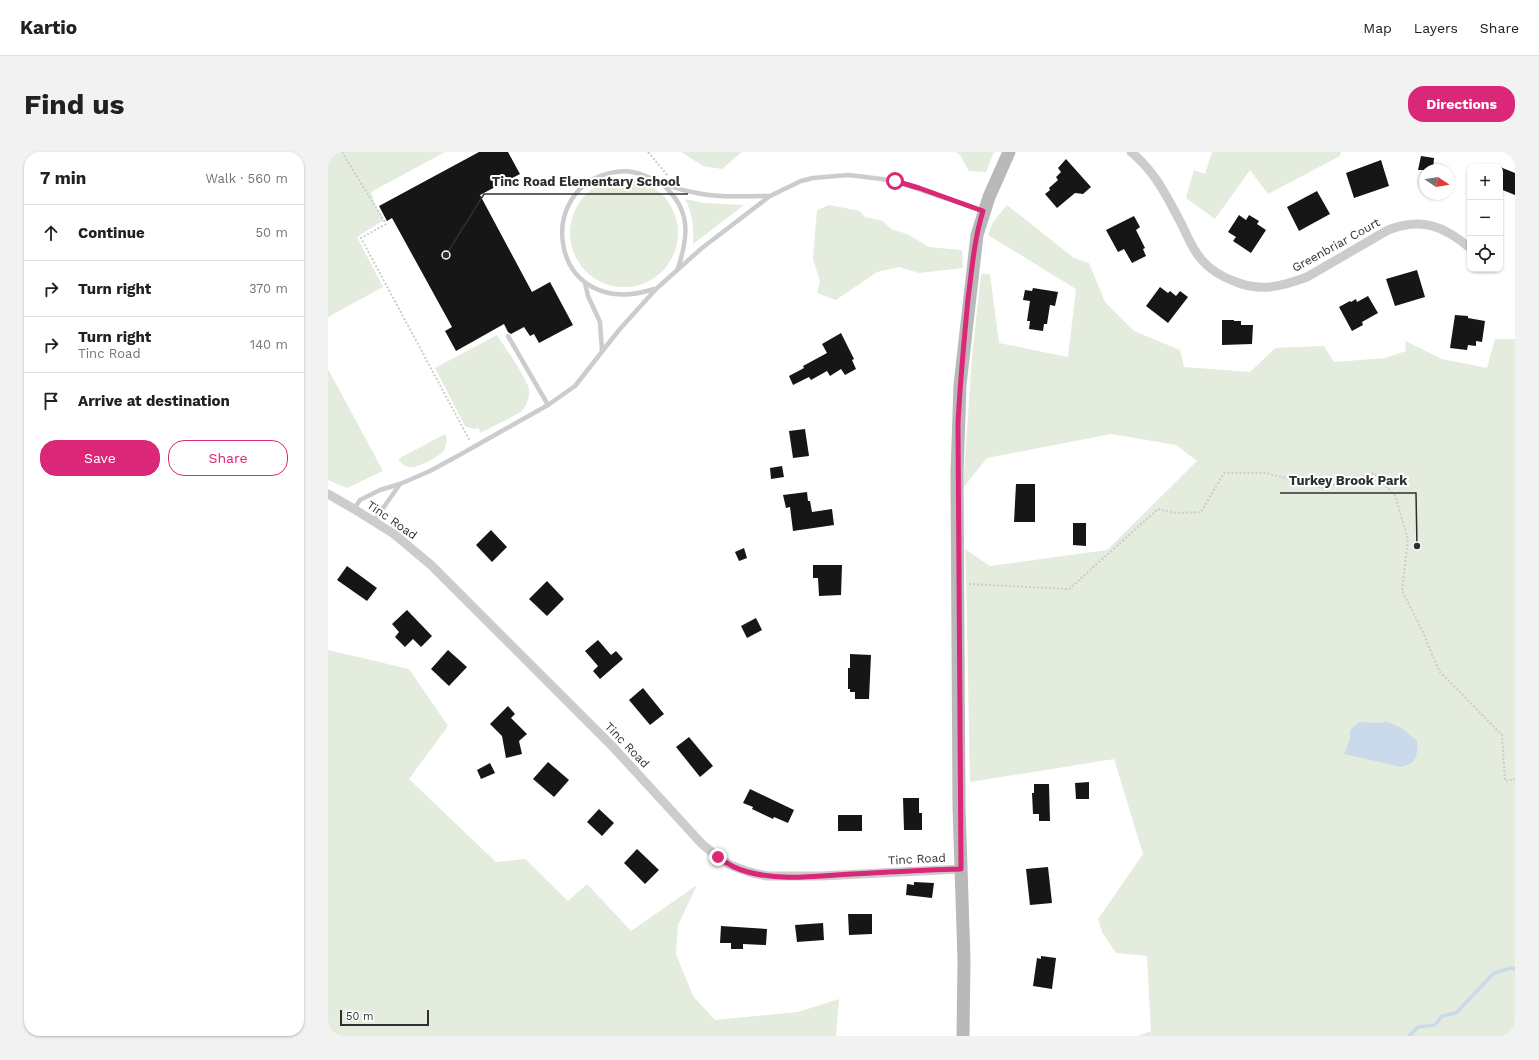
<!DOCTYPE html>
<html lang="en">
<head>
<meta charset="utf-8">
<style>
  :root { --surface:#fff; --page:#f2f2f2; --text:#202124; --muted:#757577; --line:#e0e0e0; --accent:#db2777 }
  body { margin:0; font-family:"Work Sans",sans-serif; background:var(--page); color:var(--text) }
  .controls { position:absolute; right:12px; top:12px; display:grid; overflow:hidden; border-radius:8px; box-shadow:0 1px 3px #0004 }
  .controls button { width:36px; height:36px; display:grid; place-items:center; padding:0; border:0; border-bottom:1px solid var(--line); background:var(--surface); color:var(--text); font:20px sans-serif }
  .compass { position:absolute; left:1091px; top:12px; width:36px; height:36px; border-radius:50%; background:var(--surface); box-shadow:0 1px 3px #0004; rotate:102deg }
  .scale { position:absolute; left:12px; bottom:10px; width:89px; box-sizing:border-box; padding-left:4px; border:2px solid #2f2f2f; border-top:0; font-size:11px; line-height:14px; white-space:nowrap; color:#2f2f2f; -webkit-text-stroke:3px #fff; paint-order:stroke }
  .stop { position:absolute; width:12px; height:12px; margin:-9px; border:3px solid #db2777; border-radius:50%; background:#fff }
  .stop.end { background:#db2777; border-color:#fff; box-shadow:0 1px 4px #0008 }
  .list { margin:0; padding:0; list-style:none }
  h2 { display:flex; justify-content:space-between; align-items:center; height:52px; margin:0; padding:0 16px; font-size:17px }
  h2 small { font-size:13px; font-weight:400; color:var(--muted) }
  .list li { display:grid; grid-template-columns:26px 1fr auto; gap:12px; align-items:center; box-sizing:border-box; height:56px; padding:0 16px; border-top:1px solid var(--line) }
  .list b { display:block; font-size:15px; white-space:nowrap }
  .list p { margin:0; font-size:13px; white-space:nowrap; color:var(--muted) }
  .list em { font-size:13px; font-style:normal; color:var(--muted) }
  .actions { display:flex; gap:8px; padding:12px 16px }
  .actions a { flex:1; padding:9px 0; border:1px solid var(--accent); border-radius:16px; text-align:center; font-size:14px; color:var(--accent) }
  .actions .main { background:var(--accent); color:#fff }
  .icon { flex:none; width:22px; height:22px; fill:none; stroke:currentColor; stroke-width:2; stroke-linecap:round; stroke-linejoin:round }
  .map { position:relative; flex:none; width:1187px; height:884px; overflow:hidden; border-radius:16px }
  header { display:flex; align-items:center; gap:24px; box-sizing:border-box; height:56px; padding:0 20px; background:var(--surface); border-bottom:1px solid var(--line) }
  header strong { font-size:19px }
  nav { display:flex; gap:22px; margin-inline-start:auto; font-size:14px }
  .intro { display:flex; align-items:center; justify-content:space-between; box-sizing:border-box; height:96px; padding:0 24px }
  h1 { margin:0; font-size:28px }
  .button { padding:10px 18px; border-radius:16px; background:var(--accent); color:#fff; font-size:14px; font-weight:700 }
  main { display:flex; gap:24px; padding:0 24px }
  aside { flex:1; background:var(--surface); border-radius:16px; box-shadow:0 1px 3px #0004 }
  .map>svg:first-child { display:block }
  .green { fill:#e3ecdd }
  .water { fill:#cadaeb }
  .lines { fill:none; stroke-linecap:round; stroke-linejoin:round }
  .stream { stroke:#cadaeb; stroke-width:3.5 }
  .building { fill:#161616 }
  .path { stroke:#ccc; stroke-width:2; stroke-dasharray:2 2; stroke-linecap:butt }
  .lane { stroke:#ccc; stroke-width:4.5 }
  .street { stroke:#ccc; stroke-width:9 }
  .secondary { stroke:#b9b9b9; stroke-width:13 }
  .route { stroke:#db2777; stroke-width:5 }
  .labels { text-anchor:middle; stroke-width:4; stroke-linejoin:round; paint-order:stroke }
  .street-label { font-size:12px; fill:#2f2f2f; stroke:#fff }
  .leader { fill:none; stroke:#2f2f2f; stroke-width:1.5 }
  .callout-dot { fill:#2f2f2f; stroke:#fff; stroke-width:1.5 }
  .callout-label { font-size:13px; text-anchor:middle; font-weight:bold; fill:#2f2f2f; stroke:#fff; stroke-width:4; stroke-linejoin:round; paint-order:stroke }
</style>
</head>
<body>
<header>
<strong>Kartio</strong>
<nav><a>Map</a><a>Layers</a><a>Share</a></nav>
</header>
<div class="intro"><h1>Find us</h1><a class="button">Directions</a></div>
<main>
<aside>
<h2>7 min<small>Walk · 560 m</small></h2>
<ul class="list">
<li><svg class="icon" aria-label="ahead" viewBox="0 0 24 24"><path d="M12 20V5M6 11l6-6 6 6"/></svg><div><b>Continue</b></div><em>50 m</em></li>
<li><svg class="icon" aria-label="right" viewBox="0 0 24 24"><path d="M7 20v-9h11M14 6l5 5-5 5"/></svg><div><b>Turn right</b></div><em>370 m</em></li>
<li><svg class="icon" aria-label="right" viewBox="0 0 24 24"><path d="M7 20v-9h11M14 6l5 5-5 5"/></svg><div><b>Turn right</b><p>Tinc Road</p></div><em>140 m</em></li>
<li><svg class="icon" aria-label="arrive" viewBox="0 0 24 24"><path d="M6 21V4h12l-3 4 3 4H6"/></svg><div><b>Arrive at destination</b></div></li>
</ul>
<div class="actions"><a class="main">Save</a><a>Share</a></div>
</aside>
<div class="map">
<svg width="1187" height="884" viewBox="0 0 1187 884">
  <rect width="100%" height="100%" fill="#fff"/>
  <g class="green">
    <path d="M0,0H117L43,40L47,52L56,68L29,85L55,135L0,165Z"/>
    <path d="M353,0H414L394,17L375,14Z"/>
    <path d="M627,0H666L658,20L641,19L632,3Z"/>
    <path d="M884,0H1013L1012,4L940,42L922,18L887,67L858,46L866,18L877,22Z"/>
    <circle cx="296" cy="81" r="54"/>
    <path d="M357,47L376,51L416,53L365,92C366,76 365,62 357,47Z"/>
    <path d="M501,53L532,59L537,65L555,69L563,77L579,82L601,95L634,98L635,116L591,121L571,115L549,120L508,148L489,141L492,129L485,107L489,58Z"/>
    <path d="M679,53L746,106L761,111L777,150L806,179L852,198L856,215L922,220L947,196L996,194L1006,210L1057,206L1078,199L1077,189L1114,207L1159,216L1167,187H1187V884H810L823,879L819,804L788,801L774,780L770,767L815,702L786,607L642,630L638,422L637,397L662,414L779,398L869,309L848,293L783,282L659,306L635,336L644,205L653,122H662L671,191L740,205L748,137L660,83L665,70Z"/>
    <path d="M169,183C176,194 198,225 201,237C202,245 199,254 193,260L152,281L151,276L146,277L137,274L107,216Z"/>
    <path d="M0,217L55,319L19,336L0,328Z"/>
    <path d="M117,282L119,288L116,299C112,303 107,305 103,308C91,314 79,321 70,307Z"/>
    <path d="M0,498L81,517L120,574L81,627L168,710L197,707L240,749L259,732L303,779L369,733L350,773L348,802L365,844L387,868L470,860L511,847L508,884H0Z"/>
  </g>
  <path class="water" d="M1057,569L1074,576L1089,589C1090,604 1088,612 1073,615L1016,602L1022,587V578L1031,570L1054,571Z"/>
  <g class="lines">
    <path class="stream" d="M1081,884L1090,875L1107,873L1114,864L1128,861L1166,821L1183,816L1187,817"/>
  </g>
  <g class="building">
    <path d="M151,0H180L192,22L152,43L204,140L222,130L245,173L211,191L206,182L202,184L196,175L183,182L180,180L176,172L128,199L117,179L124,175L64,66L59,69L51,54Z"/>
    <path d="M1093,4L1106,6L1105,18H1090Z"/>
    <path d="M738,7L763,35L755,42L747,41L729,56L717,42L722,38L721,36L730,28L728,25L733,20L730,16Z"/>
    <path d="M1053,8L1061,34L1026,46L1018,21Z"/>
    <path d="M1172,15L1187,21V43L1172,37Z"/>
    <path d="M989,39L1002,62L971,79L959,55Z"/>
    <path d="M911,63L918,68L921,63L931,69L929,72L938,78L923,101L905,89L908,85L900,80Z"/>
    <path d="M806,64L812,75L808,78L817,96L815,97L818,104L804,111L796,97L790,100L778,78Z"/>
    <path d="M1089,118L1097,145L1067,154L1058,127Z"/>
    <path d="M832,135L840,141L842,139L848,144L852,139L860,145L840,171L818,154Z"/>
    <path d="M705,136L730,140L727,154L722,153L719,172H716L715,179L701,177L702,169H699L702,149L695,148L697,138L704,139Z"/>
    <path d="M1040,144L1050,161L1034,170L1035,173L1024,179L1011,155L1022,149L1023,150L1028,147L1029,150Z"/>
    <path d="M1127,163L1140,164V166L1157,169L1154,190L1148,189V194L1140,193L1139,198L1122,196Z"/>
    <path d="M894,168H906V169H913V173H925L924,192L894,193Z"/>
    <path d="M513,181L526,207L524,208L528,217L517,223L513,217L502,224L499,219L483,228L481,225L465,233L461,224L476,216L475,214L499,201L494,192Z"/>
    <path d="M477,277L481,304L465,306L461,279Z"/>
    <path d="M454,314L456,325L443,327L442,316Z"/>
    <path d="M688,332H707V370H686Z"/>
    <path d="M479,340L480,349H482L484,360L504,357L506,373L465,379L462,355L458,356L455,343Z"/>
    <path d="M745,371H758V394L745,393Z"/>
    <path d="M163,378L179,395L164,410L148,393Z"/>
    <path d="M416,396L419,406L411,409L407,400Z"/>
    <path d="M485,413H514L513,443L491,444L490,426H485Z"/>
    <path d="M19,414L49,436L39,449L9,428Z"/>
    <path d="M219,429L236,447L219,464L201,447Z"/>
    <path d="M79,458L104,484L93,495L85,487L77,495L67,485L71,480L64,472Z"/>
    <path d="M428,466L434,478L419,486L413,474Z"/>
    <path d="M270,488L283,503L288,499L295,507L272,527L265,519L270,514L257,499Z"/>
    <path d="M120,498L139,515L121,534L103,517Z"/>
    <path d="M522,502L543,503L541,547H527V540H522V537H520V516H522Z"/>
    <path d="M315,536L336,562L322,573L301,548Z"/>
    <path d="M180,554L187,562L183,566L199,582L191,589L194,602L178,606L174,584L162,572Z"/>
    <path d="M361,585L385,614L372,625L348,595Z"/>
    <path d="M220,610L241,628L226,645L205,627Z"/>
    <path d="M162,611L167,621L153,627L149,618Z"/>
    <path d="M761,630V647H748L747,631Z"/>
    <path d="M706,632H721L722,669H711V662H705L704,641H706Z"/>
    <path d="M422,637L466,658L460,671L446,665L445,667L424,657L425,655L415,651Z"/>
    <path d="M575,646H591V661H594V678H576Z"/>
    <path d="M271,657L286,671L274,684L259,670Z"/>
    <rect x="510" y="663" width="24" height="16"/>
    <path d="M309,697L331,718L317,732L296,711Z"/>
    <path d="M720,715L724,751L702,753L698,717Z"/>
    <path d="M586,730L606,731L604,746L578,743L579,732L586,733Z"/>
    <path d="M520,762H544V782L521,783Z"/>
    <path d="M495,771L496,788L469,790L467,773Z"/>
    <path d="M393,774L439,777L438,793L415,792V797H403V791H392Z"/>
    <path d="M713,804L728,806L724,837L705,834L709,806L713,807Z"/>
  </g>
  <g class="lines">
    <g class="path">
      <path d="M14,0L58,72L33,86L142,289"/>
      <path d="M320,0L340,24"/>
      <path d="M641,432L741,437L830,357L847,361L873,360L896,321H938L995,336L1046,321L1067,344L1080,387L1074,439L1095,480L1111,519L1174,583L1177,629L1187,627"/>
    </g>
    <g class="lane">
      <path d="M334,32C363,57 361,83 350,116"/>
      <path d="M257,131L260,144L272,170L274,199"/>
      <path d="M326,137C221,171 203,32 288,20C306,17 316,24 332,30C343,35 357,39 369,41C393,46 418,44 442,44"/>
      <path d="M180,184L220,253"/>
      <path d="M26,357L32,348L52,338L72,332L102,319L135,301L220,253L247,234L291,178L328,137L374,96L442,44L473,29L485,26L520,23L554,27L579,33L655,59"/>
      <path d="M46,369L72,332"/>
    </g>
    <g class="street">
      <path d="M803,0C828,20 840,47 855,75C860,86 865,98 873,107C882,118 894,125 908,130C933,140 955,134 979,125L1060,78C1094,65 1116,74 1142,96"/>
      <path d="M0,342L26,357L66,382L103,413L285,595L374,692L390,705L402,713L421,720L439,724H493L633,717"/>
    </g>
    <path class="secondary" d="M635,884L636,808L631,654L629,321L632,233L649,83L661,45L681,0"/>
  </g>
  <g class="lines">
    <path class="route" d="M390,705C399,712 408,717 420,720C448,728 479,725 508,723C549,721 591,718 633,717L630,272C632,230 636,189 640,147C644,117 646,88 655,59L591,36L567,29"/>
  </g>
  <g class="labels">
    <g class="street-label">
      <text transform="translate(1008 93) rotate(-29)" y="4">Greenbriar Court</text>
      <text transform="translate(64 368) rotate(35)" y="4">Tinc Road</text>
      <text transform="translate(299 593) rotate(46)" y="4">Tinc Road</text>
      <text transform="translate(589 707) rotate(-3)" y="4">Tinc Road</text>
    </g>
  </g>
  <path class="leader" d="M118 103L156 42H360M1089 394L1088 341H952"/>
  <g class="callout-dot">
    <circle cx="118" cy="103" r="4"/>
    <circle cx="1089" cy="394" r="4"/>
  </g>
  <g class="callout-label">
    <text x="258" y="34">Tinc Road Elementary School</text>
    <text x="1020" y="333">Turkey Brook Park</text>
  </g>
</svg>
<div class="controls">
<button>+</button>
<button>−</button>
<button><svg class="icon" aria-label="locate" viewBox="0 0 24 24"><circle cx="12" cy="12" r="6"/><path d="M12 2v4M12 18v4M2 12h4M18 12h4"/></svg></button>
</div>
<svg class="compass" viewBox="-18 -18 36 36"><path d="M0-13l5 13h-10z" fill="#e53935"/><path d="M0 13l5-13h-10z" fill="#757577"/></svg>
<div class="scale">50 m</div>
<div class="stop" style="left:567px;top:29px"></div>
<div class="stop end" style="left:390px;top:705px"></div>
</div>
</main>
</body>
</html>
